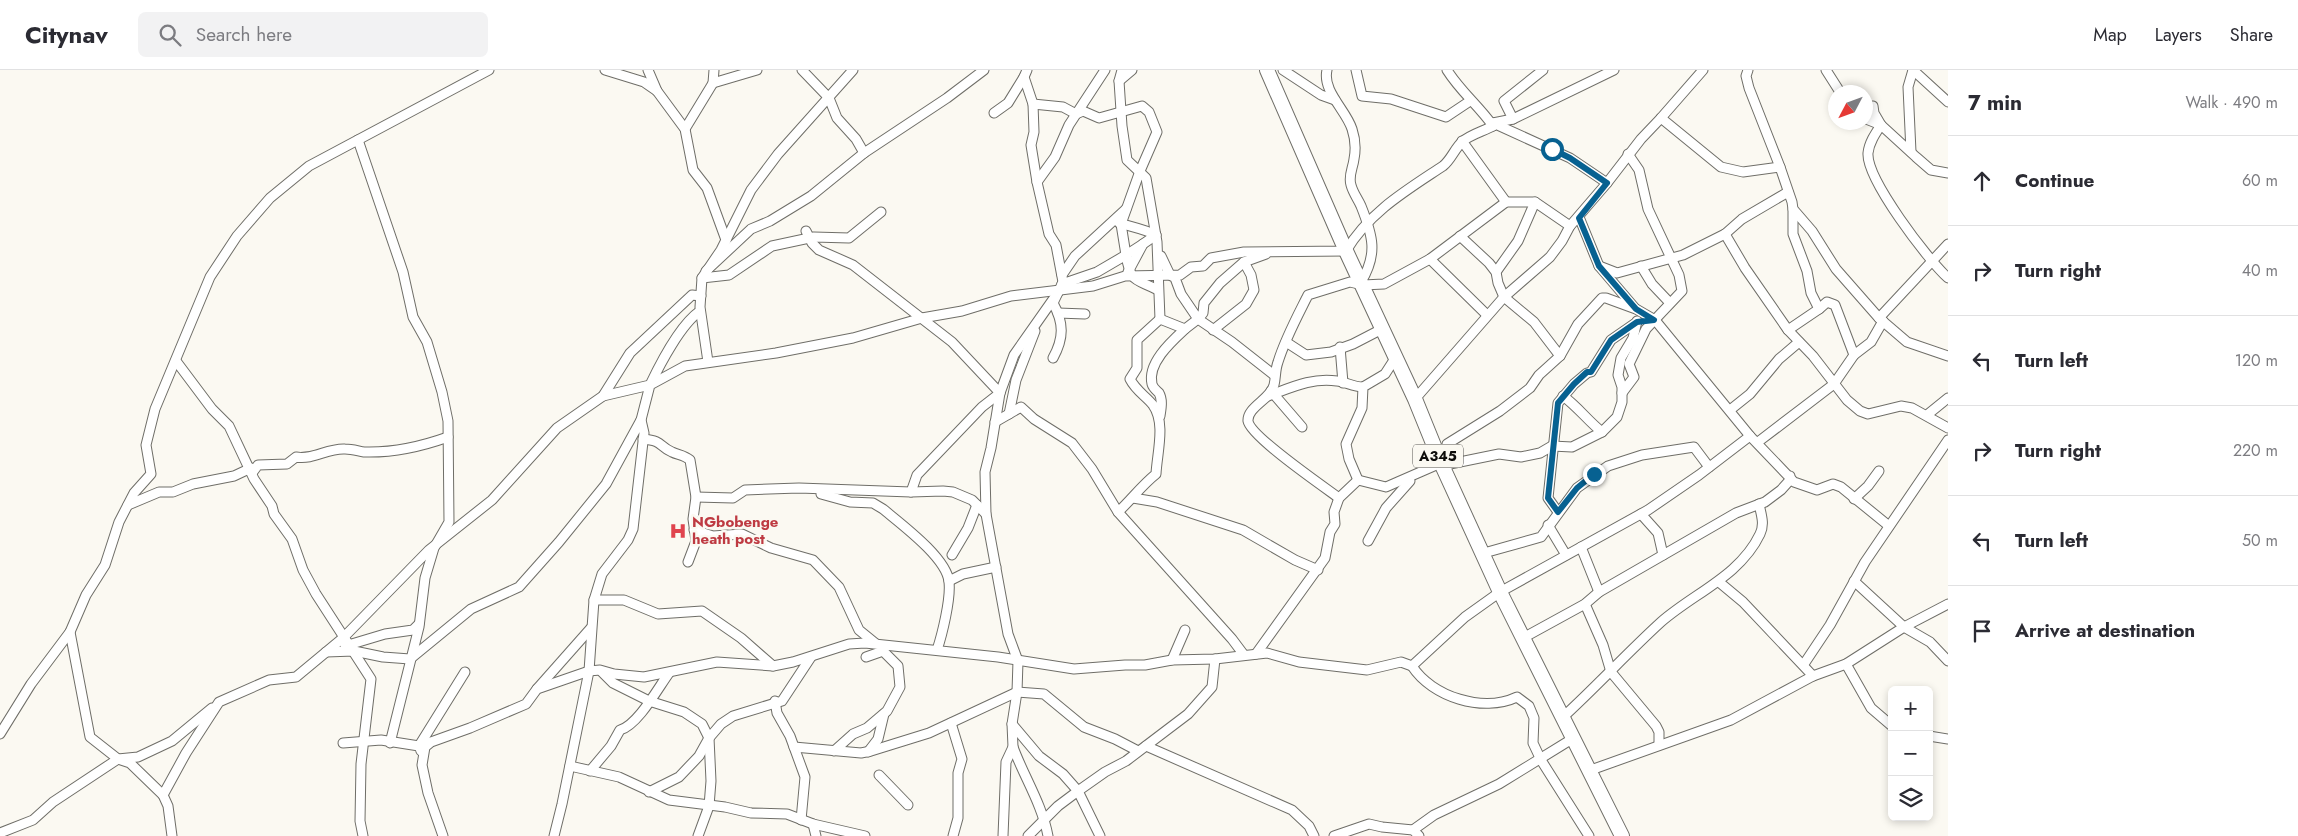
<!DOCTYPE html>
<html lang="en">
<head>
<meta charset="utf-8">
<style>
  :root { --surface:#fff; --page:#f2f2f3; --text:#2b2b33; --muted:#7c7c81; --line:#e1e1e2 }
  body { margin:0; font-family:Jost,sans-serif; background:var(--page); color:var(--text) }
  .controls { position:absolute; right:15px; bottom:15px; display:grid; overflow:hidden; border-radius:8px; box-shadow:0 2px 8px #0003 }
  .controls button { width:45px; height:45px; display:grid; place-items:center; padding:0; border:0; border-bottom:1px solid var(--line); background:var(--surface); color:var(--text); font:25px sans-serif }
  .compass { position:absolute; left:1828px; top:15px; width:45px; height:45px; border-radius:50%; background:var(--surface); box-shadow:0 2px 8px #0003; rotate:229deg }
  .stop { position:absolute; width:15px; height:15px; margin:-11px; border:4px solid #076191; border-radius:50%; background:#fff }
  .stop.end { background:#076191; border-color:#fff; box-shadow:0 1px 5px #0008 }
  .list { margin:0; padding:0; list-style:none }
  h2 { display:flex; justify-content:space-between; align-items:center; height:65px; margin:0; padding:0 20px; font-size:21px }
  h2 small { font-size:16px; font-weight:400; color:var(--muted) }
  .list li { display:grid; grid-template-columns:32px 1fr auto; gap:15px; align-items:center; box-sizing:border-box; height:90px; padding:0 20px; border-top:1px solid var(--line) }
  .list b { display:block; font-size:19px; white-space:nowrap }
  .list em { font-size:16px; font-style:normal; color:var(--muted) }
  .icon { flex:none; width:28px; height:28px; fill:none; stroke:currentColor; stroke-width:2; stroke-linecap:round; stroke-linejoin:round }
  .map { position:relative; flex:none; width:1948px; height:766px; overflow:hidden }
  header { display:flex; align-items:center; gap:30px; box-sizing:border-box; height:70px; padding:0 25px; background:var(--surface); border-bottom:1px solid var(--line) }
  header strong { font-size:24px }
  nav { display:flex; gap:28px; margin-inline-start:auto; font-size:18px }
  .search { width:350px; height:45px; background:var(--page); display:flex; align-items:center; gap:12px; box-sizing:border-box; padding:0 18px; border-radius:8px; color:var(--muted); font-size:19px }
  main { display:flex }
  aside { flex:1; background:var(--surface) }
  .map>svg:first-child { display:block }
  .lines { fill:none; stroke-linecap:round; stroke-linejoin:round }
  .minor-casing { stroke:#6f6e68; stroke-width:11 }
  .trunk-casing { stroke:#6f6e68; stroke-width:16 }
  .minor { stroke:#fff; stroke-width:9 }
  .trunk { stroke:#fff; stroke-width:14 }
  .route { stroke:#076191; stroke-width:6 }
  .labels { text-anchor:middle; stroke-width:5; stroke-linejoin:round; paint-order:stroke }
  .shield { fill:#fbf9f2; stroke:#545350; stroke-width:1 }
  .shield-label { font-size:14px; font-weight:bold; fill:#0d0c0a }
  .health-label { font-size:15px; font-weight:bold; fill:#be3a42; stroke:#fbf9f2; text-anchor:start }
</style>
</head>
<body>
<header>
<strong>Citynav</strong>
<div class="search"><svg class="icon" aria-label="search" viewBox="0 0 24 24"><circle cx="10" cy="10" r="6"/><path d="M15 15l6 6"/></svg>Search here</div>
<nav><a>Map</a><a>Layers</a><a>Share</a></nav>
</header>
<main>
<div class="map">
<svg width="1948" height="766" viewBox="0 0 1948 766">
  <rect width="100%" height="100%" fill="#fbf9f2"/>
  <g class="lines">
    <g class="minor-casing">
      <g id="minor">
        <path d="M605,0L644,12L657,21"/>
        <path d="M648,0L657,21L685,59L693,100L707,118L726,170"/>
        <path d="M802,0L829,28L837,48L856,69L864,83"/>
        <path d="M1027,0L1024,7L1033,34L1034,62L1031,75L1037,112L1049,164L1056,175L1063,212L1053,233C1064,253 1064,268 1053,288"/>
        <path d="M1122,0L1119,11L1122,56L1127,90L1146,108L1157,172L1160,249"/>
        <path d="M1283,0L1321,25L1335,30"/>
        <path d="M1327,0C1322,21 1346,40 1352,59C1355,68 1356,79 1354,89C1353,98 1348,106 1351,115C1353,123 1358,129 1361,136C1373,166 1378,184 1361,212"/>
        <path d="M1356,0L1362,26L1391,29L1446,47L1470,31"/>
        <path d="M1447,0C1460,21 1479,36 1493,56"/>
        <path d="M1748,0L1746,6L1749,18L1780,97L1792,132L1793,139L1812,161L1836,199L1879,248L1907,272L1948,286"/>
        <path d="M1826,0L1840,22"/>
        <path d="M1913,0L1948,32"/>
        <path d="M1119,11L1132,0"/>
        <path d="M713,13L757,0"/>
        <path d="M1033,34L1063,37L1076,44"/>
        <path d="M1873,36L1874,43L1881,55L1916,87L1931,100L1948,103"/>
        <path d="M994,43L1008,33L1024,7"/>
        <path d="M1661,48L1721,97L1743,102L1780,97"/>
        <path d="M1513,49L1504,31L1543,0"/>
        <path d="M1866,49L1881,55"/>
        <path d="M1493,53L1570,88L1607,113"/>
        <path d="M1881,55C1875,64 1869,73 1868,83C1866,109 1928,190 1948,208"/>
        <path d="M685,59L713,13L714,0"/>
        <path d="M358,70L403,202L413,247L427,272L442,322L448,351L449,452L434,478L425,508L419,557L390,673"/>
        <path d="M1462,71L1506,132"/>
        <path d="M1911,82L1908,17L1913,0"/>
        <path d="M1037,112L1055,87L1069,55L1105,0"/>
        <path d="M1579,147L1599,196L1634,237"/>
        <path d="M1119,153C1132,157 1144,159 1156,165"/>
        <path d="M806,161L812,173L819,180L853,195L952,272L1000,323"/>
        <path d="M1725,164L1745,198L1788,260L1813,286L1847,330L1860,341L1868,344L1901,336L1912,338L1948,358"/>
        <path d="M1460,166L1489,193L1496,202L1498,213L1504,227L1534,252L1560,286"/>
        <path d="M1143,174L1126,185C1131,214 1135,208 1158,220"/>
        <path d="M1161,186L1170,205L1175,208L1181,224L1198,249L1203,243L1204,233L1220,213L1244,192L1266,184"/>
        <path d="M1430,189L1487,245"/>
        <path d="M1599,196L1617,203L1683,185L1725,164L1742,149L1788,122"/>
        <path d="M1641,196L1652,214L1670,233"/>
        <path d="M706,201L751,159L770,151L811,126L864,83L947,28L984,0"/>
        <path d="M1128,202L1143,174L1156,165"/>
        <path d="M1496,202L1518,171L1535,132"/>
        <path d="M1062,205L1075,186L1126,139"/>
        <path d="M702,208L729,205L772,176L814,167L849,168L881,142"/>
        <path d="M1062,214L1097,202L1126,185L1121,154L1140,101L1157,62L1149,42L1142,36L1099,48L1083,41L1076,44"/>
        <path d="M1819,239L1827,232L1835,235L1854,285"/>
        <path d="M1058,243L1085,244"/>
        <path d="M1879,248L1948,174"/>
        <path d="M1160,249L1185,259L1198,249L1232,272L1274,305"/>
        <path d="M1213,260L1246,234L1254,220L1251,205L1244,192"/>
        <path d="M1788,260L1819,239L1811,223L1807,201L1793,164V139"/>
        <path d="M1286,272L1306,285L1331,282L1353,274L1382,259"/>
        <path d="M1340,277L1343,313"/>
        <path d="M176,291L212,339L229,356L254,409L272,436L274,444L292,469L303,500L316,524L371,609L361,694L360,751L363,766"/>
        <path d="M708,292L700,237L702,208L721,180L751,120L778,84L853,0"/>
        <path d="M1271,321L1302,357"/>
        <path d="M1622,323L1634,307L1629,294L1646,259L1682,221L1679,205L1648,139L1639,100L1628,84"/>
        <path d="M603,326L650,315C660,294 681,254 700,241"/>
        <path d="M1268,326C1290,318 1312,307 1337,311C1346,312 1353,317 1363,317"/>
        <path d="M1563,326C1578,337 1588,351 1602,362"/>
        <path d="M1415,329L1504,227L1550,187L1562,171L1570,156L1607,113L1641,69L1661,48L1703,0"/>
        <path d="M1730,340L1750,324L1779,289L1799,272"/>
        <path d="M1009,344L1016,310L1035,261"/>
        <path d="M1927,345L1948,328"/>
        <path d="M1160,346C1161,339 1163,330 1159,323C1156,320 1153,318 1152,314C1147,293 1172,271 1185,259"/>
        <path d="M995,352L1021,337L1034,349L1072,373L1092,399L1118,442L1232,569L1244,585"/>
        <path d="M643,369C664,371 658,376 672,382C678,385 684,385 690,390L696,427L693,449L696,471L688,492"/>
        <path d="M1758,372L1834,314L1854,285L1871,272L1883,251"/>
        <path d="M1450,394L1447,374L1500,341L1530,318L1539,305L1560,286L1578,254L1602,228H1606L1636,239L1655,250L1750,366L1794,412L1817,420L1833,414L1841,417L1889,456"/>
        <path d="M252,403L258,395L287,394L296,387C314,390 327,378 345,379C352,379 358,381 364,382C394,383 420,377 448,367"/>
        <path d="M1358,410L1386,417L1441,393L1450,394L1499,384L1521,387L1540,383L1552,376L1572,377L1602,362L1617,347L1622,332V317L1618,305L1621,288L1633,268L1637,251"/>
        <path d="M1358,410L1349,389L1346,374L1362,338L1363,317L1385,304L1396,287"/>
        <path d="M911,422L917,405L982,337L1000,323"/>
        <path d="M821,424L850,432L873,433L883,439C901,454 947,488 949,512C951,529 942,565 937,580"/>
        <path d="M696,427L733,428L745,420L799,418L911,422L943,421L953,422L972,430L986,444"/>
        <path d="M1133,428L1157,432L1243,460L1295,490L1318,500"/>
        <path d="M1339,428C1324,417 1250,366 1248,351C1247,337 1271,329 1274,315C1276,307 1275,300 1278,292C1285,269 1297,247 1308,225L1350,212L1363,215L1384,214L1430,189L1506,132H1535L1570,156"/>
        <path d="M1854,429L1868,416L1879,401"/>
        <path d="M128,435L159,422H173L193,414L234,406L251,398"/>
        <path d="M1118,442C1131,430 1142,415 1156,404C1157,383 1166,353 1153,335C1146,326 1136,321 1130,309L1137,298V270L1160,249"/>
        <path d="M1558,442L1548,428L1558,333L1574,314L1587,303L1591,302L1611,270L1637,252"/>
        <path d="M1641,444L1658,463L1663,485"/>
        <path d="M1548,455L1566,485"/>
        <path d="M694,460L713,466L742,464L771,478L813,490L839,517L859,560L875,573"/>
        <path d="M1368,471L1386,438L1410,411"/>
        <path d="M1581,477L1599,522"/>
        <path d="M1484,483L1541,467L1577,418L1608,396L1642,385L1694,377L1709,397"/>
        <path d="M952,485L968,458L977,435"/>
        <path d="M949,511L963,504L996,497"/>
        <path d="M1854,511L1904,557L1930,572L1948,591"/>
        <path d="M1719,512L1743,532L1813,606"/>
        <path d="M594,530H624L658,544L702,541L741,568L773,596"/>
        <path d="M1585,534L1603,575L1611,602L1656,656L1659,662V675"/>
        <path d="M70,562L90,667L118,689L130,693L163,725L168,736L172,766"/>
        <path d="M1523,568L1585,534L1599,522L1736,443L1765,432L1781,420L1790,410V406"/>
        <path d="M345,576L385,564L413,560L419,554"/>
        <path d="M326,582L354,581L383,587L410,589L471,539L519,517L559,472L606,414L641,350"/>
        <path d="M1256,584L1325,488L1330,462L1335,454L1334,442L1339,428L1358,410"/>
        <path d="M1172,590L1185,560"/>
        <path d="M1804,594L1830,555L1865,492L1948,370"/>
        <path d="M1846,594L1871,638L1892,656"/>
        <path d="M1412,596C1432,627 1483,643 1517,627L1529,636L1534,648L1533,673L1541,690L1589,766"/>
        <path d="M602,602L613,613L649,631L684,642L702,654L709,668L711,711L709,736L698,766"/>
        <path d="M537,619L591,558"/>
        <path d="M775,631L777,643L790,666L805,707L801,750"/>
        <path d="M1562,648C1596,617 1627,583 1661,552C1694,523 1740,506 1760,464C1765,454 1761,444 1759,434"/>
        <path d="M951,653L962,689L958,703V748L953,766"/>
        <path d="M1012,654L1039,686L1063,704L1078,721L1100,766"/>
        <path d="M0,664L31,614L70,562L86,525L105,495L119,452L134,423L151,404L146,375L155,339L210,207L237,166L270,128L309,96L489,0"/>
        <path d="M1929,666L1948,669"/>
        <path d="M343,673L381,670L419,676L421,681"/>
        <path d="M419,676L465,602"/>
        <path d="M1146,676L1292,740L1309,756L1314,766"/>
        <path d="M794,677L861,683L871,681L929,663L1017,622L1044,624L1084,657L1115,669L1138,681"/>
        <path d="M1013,677C1024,707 1042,734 1048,766"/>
        <path d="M834,681L853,664L867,658L887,641L900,617L898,596L883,581L866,587"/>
        <path d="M868,682L878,669L884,644"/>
        <path d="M570,696L619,707L669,730L725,737L751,743L787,744L813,754L865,766"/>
        <path d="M590,701L611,676L620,660C638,655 658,618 669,603"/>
        <path d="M1588,701L1731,650L1813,606L1846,594L1904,557L1948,534"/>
        <path d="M879,705L908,735"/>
        <path d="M649,722L679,707L699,686L709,668L721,654L733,646L782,631L811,587"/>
        <path d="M163,725L186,683L219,632L269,610L296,607L343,568L429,480L492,430L557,358L603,326L630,283L692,225L701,226"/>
        <path d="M813,754L816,766"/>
        <path d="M1413,760L1434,745L1499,714L1572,669"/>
        <path d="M0,763L33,750L53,732L118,689L138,687L172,671L212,638"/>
        <path d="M443,766L428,723L422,695L425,677L431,672L470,658L526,634L537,619L589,601L600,600L614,604L644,607L717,592L773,596L793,592L849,574L865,573L998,587L1074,599L1125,595H1145L1172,590L1215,589L1267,583L1299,592L1367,600L1401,592L1412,596L1465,547L1500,522L1648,440L1699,405L1750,366"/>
        <path d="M554,766L562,734L589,601L594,530L602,504L628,470L633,459L644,363L641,350L650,315L685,296L776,283L853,268L922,248L962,241L1011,226L1093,216L1125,206L1180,205L1191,197L1203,196L1211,188L1244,182L1346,181C1369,142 1407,120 1443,96C1451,90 1455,78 1462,72C1469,65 1484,61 1493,56V53L1513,49L1614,0"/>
        <path d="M1003,766L1006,692L1013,677L1012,654L1017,622L1018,591L1008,564L986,444L985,402L991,378L1000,323L1014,285L1059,221"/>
        <path d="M1028,766L1058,736L1078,721L1105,702L1126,691L1188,644L1212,617L1215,589"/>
        <path d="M1334,766L1369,754L1382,757L1413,760L1419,766"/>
      </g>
    </g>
    <g class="trunk-casing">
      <path id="trunk" d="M1267,0L1346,181L1415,329L1441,393L1500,522L1622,766"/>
    </g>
    <use href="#minor" class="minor"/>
    <use href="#trunk" class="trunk"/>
  </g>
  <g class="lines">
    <path class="route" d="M1552,79L1570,88L1607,113L1579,148L1599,196L1636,239L1654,250L1637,252L1611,270L1591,302H1587L1574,314L1558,333L1548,428L1558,442L1577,418L1594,404"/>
  </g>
  <defs>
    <g id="hospital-bare" transform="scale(1.35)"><path d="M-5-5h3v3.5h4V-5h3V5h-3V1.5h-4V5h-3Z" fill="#e0444e" stroke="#fbf9f2" stroke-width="2.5" paint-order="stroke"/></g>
  </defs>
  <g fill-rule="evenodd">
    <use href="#hospital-bare" x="678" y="461"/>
  </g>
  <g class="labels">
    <rect class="shield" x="1413" y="374.5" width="50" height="23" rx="4"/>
    <g class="shield-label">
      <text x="1438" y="391">A345</text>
    </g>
    <g class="health-label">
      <text x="692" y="457">NGbobenge<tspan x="692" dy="17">heath post</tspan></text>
    </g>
  </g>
</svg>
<div class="controls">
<button>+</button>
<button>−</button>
<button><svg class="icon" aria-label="layers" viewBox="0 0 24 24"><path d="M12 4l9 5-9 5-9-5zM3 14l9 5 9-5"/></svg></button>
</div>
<svg class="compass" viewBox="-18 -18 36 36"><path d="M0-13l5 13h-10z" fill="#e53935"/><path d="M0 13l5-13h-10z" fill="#7c7c81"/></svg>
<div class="stop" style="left:1552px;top:79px"></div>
<div class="stop end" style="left:1594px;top:404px"></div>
</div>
<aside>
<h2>7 min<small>Walk · 490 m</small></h2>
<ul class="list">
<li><svg class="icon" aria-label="ahead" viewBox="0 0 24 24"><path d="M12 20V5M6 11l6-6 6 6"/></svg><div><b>Continue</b></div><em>60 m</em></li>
<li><svg class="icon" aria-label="right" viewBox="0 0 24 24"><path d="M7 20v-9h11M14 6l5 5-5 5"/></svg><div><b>Turn right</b></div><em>40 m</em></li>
<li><svg class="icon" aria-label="left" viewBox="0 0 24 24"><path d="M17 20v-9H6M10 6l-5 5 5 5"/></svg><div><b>Turn left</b></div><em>120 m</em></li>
<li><svg class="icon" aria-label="right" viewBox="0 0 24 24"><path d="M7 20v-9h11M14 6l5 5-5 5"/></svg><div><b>Turn right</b></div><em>220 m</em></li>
<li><svg class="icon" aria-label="left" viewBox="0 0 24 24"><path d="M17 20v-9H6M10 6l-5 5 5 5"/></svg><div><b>Turn left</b></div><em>50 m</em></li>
<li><svg class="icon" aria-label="arrive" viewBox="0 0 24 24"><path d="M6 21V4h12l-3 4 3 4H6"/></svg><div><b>Arrive at destination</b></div></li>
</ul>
</aside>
</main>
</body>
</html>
